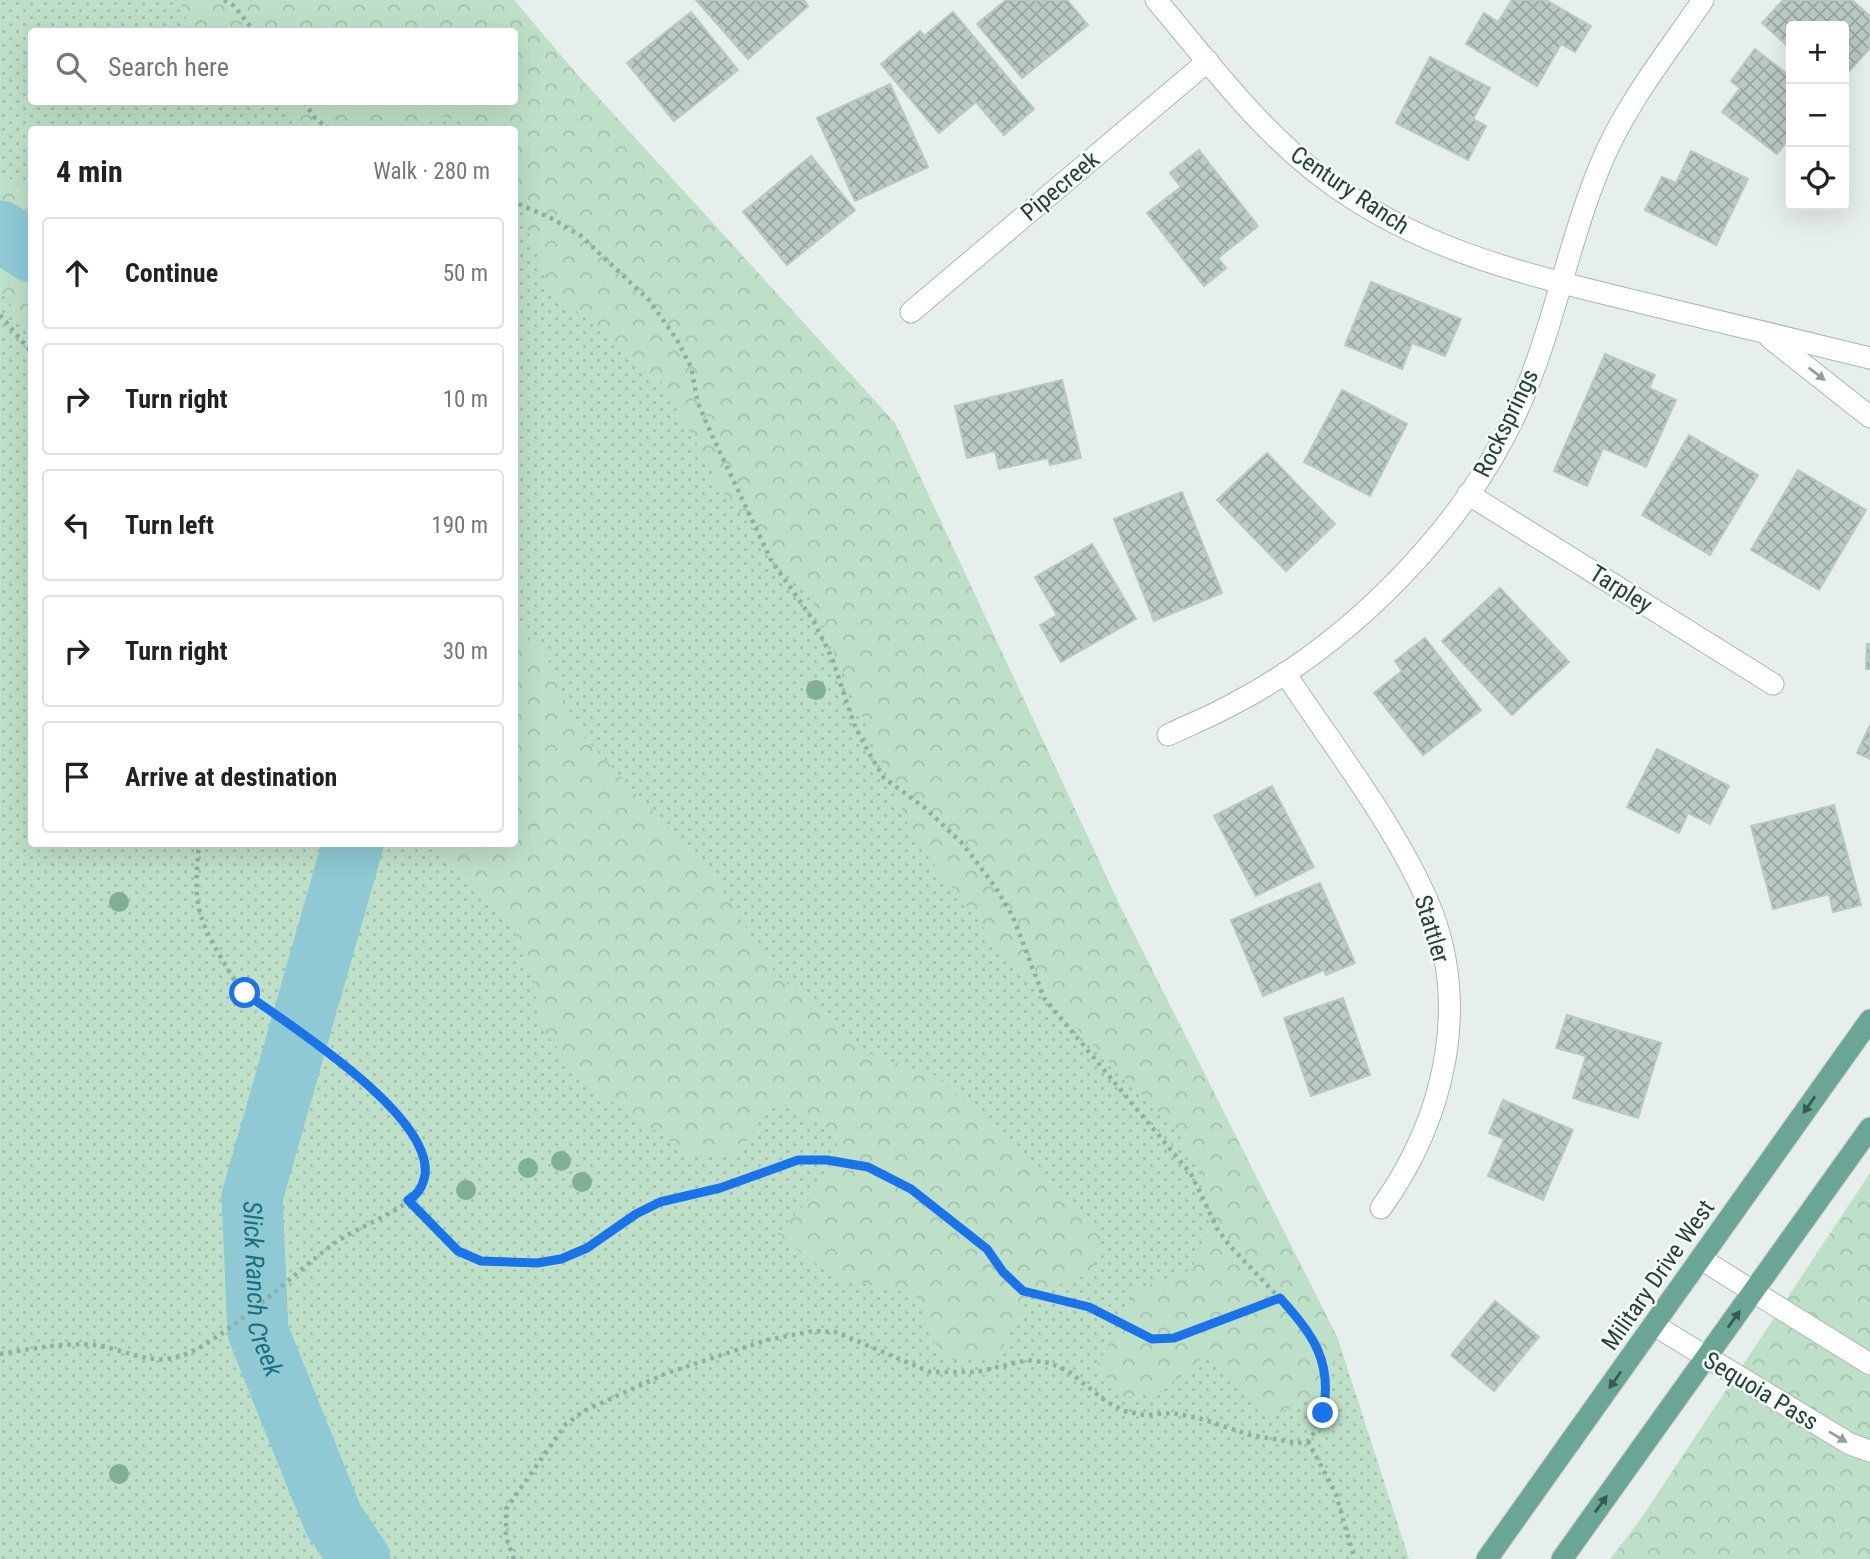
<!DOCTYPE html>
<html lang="en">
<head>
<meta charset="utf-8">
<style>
  :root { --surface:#fff; --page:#f2f2f2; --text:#222; --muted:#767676; --line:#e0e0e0 }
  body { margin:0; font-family:"Roboto Condensed",sans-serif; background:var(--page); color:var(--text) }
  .controls { position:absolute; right:21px; top:21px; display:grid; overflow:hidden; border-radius:7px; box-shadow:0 7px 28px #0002 }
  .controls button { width:63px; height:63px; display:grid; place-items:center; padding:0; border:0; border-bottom:2px solid var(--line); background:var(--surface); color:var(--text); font:35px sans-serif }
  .stop { position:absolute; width:21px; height:21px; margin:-16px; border:5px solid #1a73e8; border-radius:50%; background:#fff }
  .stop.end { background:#1a73e8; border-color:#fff; box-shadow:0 2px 7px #0008 }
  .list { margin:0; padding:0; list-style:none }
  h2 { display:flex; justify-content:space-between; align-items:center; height:91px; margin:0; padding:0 28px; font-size:30px }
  h2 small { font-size:23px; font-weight:400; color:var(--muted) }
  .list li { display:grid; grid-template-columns:46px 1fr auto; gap:21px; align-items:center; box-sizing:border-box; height:112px; margin:0 14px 14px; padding:0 14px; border:2px solid var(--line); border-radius:7px }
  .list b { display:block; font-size:26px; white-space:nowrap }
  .list em { font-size:23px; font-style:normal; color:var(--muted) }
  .icon { flex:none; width:38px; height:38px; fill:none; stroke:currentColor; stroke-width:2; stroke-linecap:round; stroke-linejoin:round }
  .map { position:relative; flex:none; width:1870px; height:1559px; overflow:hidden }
  .search { position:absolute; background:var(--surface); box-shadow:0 7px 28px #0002; left:28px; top:28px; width:490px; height:77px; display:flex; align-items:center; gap:18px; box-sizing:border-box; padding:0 24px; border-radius:7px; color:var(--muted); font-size:26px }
  .panel { position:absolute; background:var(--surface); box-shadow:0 7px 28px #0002; left:28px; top:126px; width:490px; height:721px; border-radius:7px }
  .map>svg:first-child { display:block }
  .grass { fill:url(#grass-dots); fill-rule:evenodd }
  .forest { fill:url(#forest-crowns) }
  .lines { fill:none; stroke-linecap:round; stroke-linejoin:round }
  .river { stroke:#8ec9d4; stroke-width:61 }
  .building { fill:url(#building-cross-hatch); stroke:#b8c9c2; stroke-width:2 }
  .minor-casing { stroke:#a8b8b2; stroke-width:23 }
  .major-casing { stroke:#c2cac8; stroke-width:23 }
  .path { stroke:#86b3a5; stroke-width:4.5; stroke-dasharray:3.5 5; stroke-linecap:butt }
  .minor { stroke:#fff; stroke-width:21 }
  .major { stroke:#6aa596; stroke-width:21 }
  .tree { fill:#80af93 }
  .oneway { fill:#92a09c }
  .oneway2 { fill:#365b51 }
  .route { stroke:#1a73e8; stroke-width:9 }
  .labels { text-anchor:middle; stroke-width:5; stroke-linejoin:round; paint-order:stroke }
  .street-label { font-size:24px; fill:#24423a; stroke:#f7fbf9 }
  .water-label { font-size:26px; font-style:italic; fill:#1c6f80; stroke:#f7fbf9 }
</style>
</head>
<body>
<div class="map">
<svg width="1870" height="1559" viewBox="0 0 1870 1559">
  <defs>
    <pattern id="grass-dots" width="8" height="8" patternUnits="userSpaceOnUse" patternTransform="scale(1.75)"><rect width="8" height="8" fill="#bfe0c8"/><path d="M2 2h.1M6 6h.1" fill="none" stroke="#a4c1ad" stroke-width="1.8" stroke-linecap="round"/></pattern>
    <pattern id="forest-crowns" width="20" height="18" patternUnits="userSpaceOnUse" patternTransform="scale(1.75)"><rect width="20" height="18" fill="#bfe0c8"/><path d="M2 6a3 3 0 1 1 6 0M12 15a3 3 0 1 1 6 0" fill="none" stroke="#a4c1ad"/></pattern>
    <pattern id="building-cross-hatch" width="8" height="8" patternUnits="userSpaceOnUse" patternTransform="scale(1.75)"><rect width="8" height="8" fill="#bbcac4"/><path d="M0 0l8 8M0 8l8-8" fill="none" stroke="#98a6a0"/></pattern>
  </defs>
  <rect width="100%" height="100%" fill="#e6efeb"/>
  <path class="grass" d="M0,0H514L574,71L895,423L1119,904L1338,1339L1409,1559H0ZM32,32H514V102H32ZM32,130H514V844H32Z"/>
  <g class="forest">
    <path d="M180,0H514L574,71L895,423L1119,904L1338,1339C1334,1392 1317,1400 1270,1416L1238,1390L1208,1354L1161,1392L1124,1398L1097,1366L1138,1288L1191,1270L1212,1224L1203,1175L1175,1128L1008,959L915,840L808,591L730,503L661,381L549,288L515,191L514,130L476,129L445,116L413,129H313L270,102H514V32L190,31Z"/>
    <path d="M0,171L31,195V330L0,291Z"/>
    <path d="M515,622L545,653L578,731L711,873L776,974L872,1055L936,1076L1103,1235L1091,1273L1027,1297L997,1359L942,1360L915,1293L836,1279L777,1234L830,1176L840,1133L773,1101L737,1155L688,1153L592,1088L543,1031L530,971L507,916L436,844H514Z"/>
    <path d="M1870,1173V1559H1610L1642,1517Z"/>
  </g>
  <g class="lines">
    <g class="river">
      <path d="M0,231L32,252"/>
      <path id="s1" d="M353,844L252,1197L258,1332L333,1519L360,1559"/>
    </g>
  </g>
  <g class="building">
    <path d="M696,0H804L808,6L748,59Z"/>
    <path d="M1006,0H1067L1088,25L1022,78L977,24Z"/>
    <path d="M1512,0H1546L1591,26L1575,52L1561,44L1537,86L1466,44L1484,13L1498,22Z"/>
    <path d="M1783,0H1852L1870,16V48L1844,77V26H1791V49L1762,23Z"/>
    <path d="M691,12L738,70L674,121L627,63Z"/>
    <path d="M953,12L1034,109L1004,135L976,102L939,133L881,64L920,31L924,36Z"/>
    <path d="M1755,49L1791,77V136L1777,154L1722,112L1740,88L1731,81Z"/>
    <path d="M1430,57L1490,88L1473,119L1486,126L1468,160L1396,123Z"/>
    <path d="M890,84L928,167L855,201L817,118Z"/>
    <path d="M1199,150L1258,226L1218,258L1226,268L1204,286L1147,213L1181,187L1170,173Z"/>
    <path d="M1691,151L1748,179L1716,245L1645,210L1662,177L1676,183Z"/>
    <path d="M811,156L855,210L787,265L743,212Z"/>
    <path d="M1371,282L1461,319L1445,356L1412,343L1402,369L1345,345Z"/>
    <path d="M1605,354L1655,375L1649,388L1676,400L1646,467L1603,448L1587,486L1554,471Z"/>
    <path d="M1062,380L1081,458L1050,465L1048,458L999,469L995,451L967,458L955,406Z"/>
    <path d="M1342,390L1407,424L1370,496L1304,462Z"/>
    <path d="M1689,435L1758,475L1710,555L1642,515Z"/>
    <path d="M1267,453L1335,524L1286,571L1217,500Z"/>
    <path d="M1798,470L1866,510L1819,590L1751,550Z"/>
    <path d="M1182,492L1222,593L1154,621L1114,519Z"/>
    <path d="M1092,544L1136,619L1061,662L1040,625L1057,615L1035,577Z"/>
    <path d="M1500,588L1569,662L1512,715L1442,641Z"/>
    <path d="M1425,638L1481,710L1423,755L1374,693L1402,671L1395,661Z"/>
    <path d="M1867,644H1870V669H1866Z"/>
    <path d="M1870,725V759L1857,753Z"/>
    <path d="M1657,749L1729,786L1710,824L1688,813L1679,833L1627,807Z"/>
    <path d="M1272,786L1314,867L1256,896L1214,816Z"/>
    <path d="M1834,805L1861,905L1833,912L1829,894L1773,909L1751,826Z"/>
    <path d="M1320,883L1355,963L1326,975L1324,970L1263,996L1231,920Z"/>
    <path d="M1343,998L1370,1075L1311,1096L1284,1018Z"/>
    <path d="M1567,1015L1661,1043L1638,1118L1573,1098L1586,1056L1556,1048Z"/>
    <path d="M1503,1100L1573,1130L1543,1200L1488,1176L1504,1139L1489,1133Z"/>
    <path d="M1495,1301L1539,1337L1494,1391L1451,1355Z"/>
  </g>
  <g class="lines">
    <g class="minor-casing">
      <g id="minor">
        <path d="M1156,0C1208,61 1258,129 1322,177C1418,250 1524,274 1639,302C1716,320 1793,339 1870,358"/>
        <path d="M911,312L1208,61"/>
        <path d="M1770,338L1870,417"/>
        <path d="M1468,494L1773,684"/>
        <path d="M1285,673C1333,746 1393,822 1428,902C1472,1006 1444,1120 1381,1208"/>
        <path d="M1168,735C1191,724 1214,715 1235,703C1350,643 1463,529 1517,411C1553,332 1567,246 1600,166C1624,106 1667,53 1703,0"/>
        <path d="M1701,1259L1870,1364"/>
        <path d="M1654,1325L1850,1444L1870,1451"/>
      </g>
    </g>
    <g class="major-casing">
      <g id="major">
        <path d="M1487,1559L1870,1020"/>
        <path d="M1562,1559L1870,1128"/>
      </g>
    </g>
    <g class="path">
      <path d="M224,0L233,5L255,32"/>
      <path d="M304,102L315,118L330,130"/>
      <path d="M0,315L32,353"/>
      <path d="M408,1201L458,1251L481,1261L537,1263L561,1259L587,1248L636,1214L660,1202L720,1188L798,1160H827L868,1166L911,1189L987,1249L1003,1272L1023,1291L1089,1307L1152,1339L1174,1338L1280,1298"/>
      <path d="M0,1354C32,1349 63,1342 95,1345C123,1349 149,1365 178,1357C220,1345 294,1273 332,1245C355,1227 407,1211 421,1188C459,1125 282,1027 246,994C236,985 229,971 222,959C194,914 194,896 199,844"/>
      <path d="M1308,1441L1336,1494L1353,1554"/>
      <path d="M514,1559L506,1537V1509L566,1424L584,1411L667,1373L767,1340L813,1331L836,1332L930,1372H977L1028,1360L1050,1363L1068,1371L1107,1402L1125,1411L1144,1415L1172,1413L1199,1418L1250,1435L1298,1443L1308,1441L1315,1431L1327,1391L1323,1360L1308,1328L1230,1246L1218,1230L1191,1174L1044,998L1013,917L996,888L963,844L925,808L884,778L870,755L854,724L832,658L813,620L771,560L710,431L698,403L691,367L677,340L649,300L581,236L551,218L514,202"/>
    </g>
    <use href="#minor" class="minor"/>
    <use href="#major" class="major"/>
  </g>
  <g class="tree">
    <circle cx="816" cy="690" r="10"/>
    <circle cx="119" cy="902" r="10"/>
    <circle cx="561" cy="1161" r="10"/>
    <circle cx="528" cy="1168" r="10"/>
    <circle cx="582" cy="1182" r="10"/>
    <circle cx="466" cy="1190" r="10"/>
    <circle cx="119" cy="1474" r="10"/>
  </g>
  <defs><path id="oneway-solid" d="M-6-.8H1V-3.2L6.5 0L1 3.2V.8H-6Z" transform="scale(1.75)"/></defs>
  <g class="oneway">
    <use href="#oneway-solid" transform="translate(1817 374) rotate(38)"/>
    <use href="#oneway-solid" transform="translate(1838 1437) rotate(31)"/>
  </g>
  <g class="oneway2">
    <use href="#oneway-solid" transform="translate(1809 1105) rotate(125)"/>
    <use href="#oneway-solid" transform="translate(1734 1319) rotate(-54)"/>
    <use href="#oneway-solid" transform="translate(1615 1380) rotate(125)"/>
    <use href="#oneway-solid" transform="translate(1601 1504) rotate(-54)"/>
  </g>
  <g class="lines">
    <path class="route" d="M245,993C289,1025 433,1115 425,1175C423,1186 418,1195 408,1200L458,1251L481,1261L537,1263L561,1259L587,1248L636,1214L660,1202L720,1188L798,1160H827L868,1167L911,1189L987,1249L1003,1272L1023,1291L1089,1307L1152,1339L1174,1338L1280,1298C1313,1334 1333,1362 1323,1413"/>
  </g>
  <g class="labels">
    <g class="street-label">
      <text transform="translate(1060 186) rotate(-40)" y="8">Pipecreek</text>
      <text transform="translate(1350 190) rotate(34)" y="8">Century Ranch</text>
      <text transform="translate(1506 423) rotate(-64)" y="8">Rocksprings</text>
      <text transform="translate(1621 589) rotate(32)" y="8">Tarpley</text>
      <text transform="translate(1432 929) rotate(73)" y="8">Stattler</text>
      <text transform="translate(1658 1275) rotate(-55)" y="8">Military Drive West</text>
      <text transform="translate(1761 1391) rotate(31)" y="8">Sequoia Pass</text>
    </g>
    <g class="water-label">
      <text dy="9" stroke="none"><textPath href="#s1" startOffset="460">Slick Ranch Creek</textPath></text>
    </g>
  </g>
</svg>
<div class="controls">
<button>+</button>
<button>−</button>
<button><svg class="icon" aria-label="locate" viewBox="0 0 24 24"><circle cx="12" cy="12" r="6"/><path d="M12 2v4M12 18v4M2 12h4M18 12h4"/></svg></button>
</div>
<div class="stop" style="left:245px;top:993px"></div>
<div class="stop end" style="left:1323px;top:1413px"></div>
<div class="search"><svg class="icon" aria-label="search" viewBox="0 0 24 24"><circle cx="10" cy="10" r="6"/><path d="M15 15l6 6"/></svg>Search here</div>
<section class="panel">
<h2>4 min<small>Walk · 280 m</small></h2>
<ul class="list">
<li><svg class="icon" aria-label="ahead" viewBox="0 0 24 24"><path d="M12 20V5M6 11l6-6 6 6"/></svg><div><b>Continue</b></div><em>50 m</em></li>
<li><svg class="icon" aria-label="right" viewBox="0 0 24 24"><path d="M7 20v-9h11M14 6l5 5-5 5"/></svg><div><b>Turn right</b></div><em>10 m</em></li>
<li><svg class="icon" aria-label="left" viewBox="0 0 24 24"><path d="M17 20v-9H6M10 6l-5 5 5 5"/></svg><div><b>Turn left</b></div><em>190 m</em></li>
<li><svg class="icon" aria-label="right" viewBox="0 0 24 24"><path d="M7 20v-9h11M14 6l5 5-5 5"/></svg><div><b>Turn right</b></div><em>30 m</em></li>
<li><svg class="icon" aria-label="arrive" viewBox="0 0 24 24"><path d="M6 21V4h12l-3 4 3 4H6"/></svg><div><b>Arrive at destination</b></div></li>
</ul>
</section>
</div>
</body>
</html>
